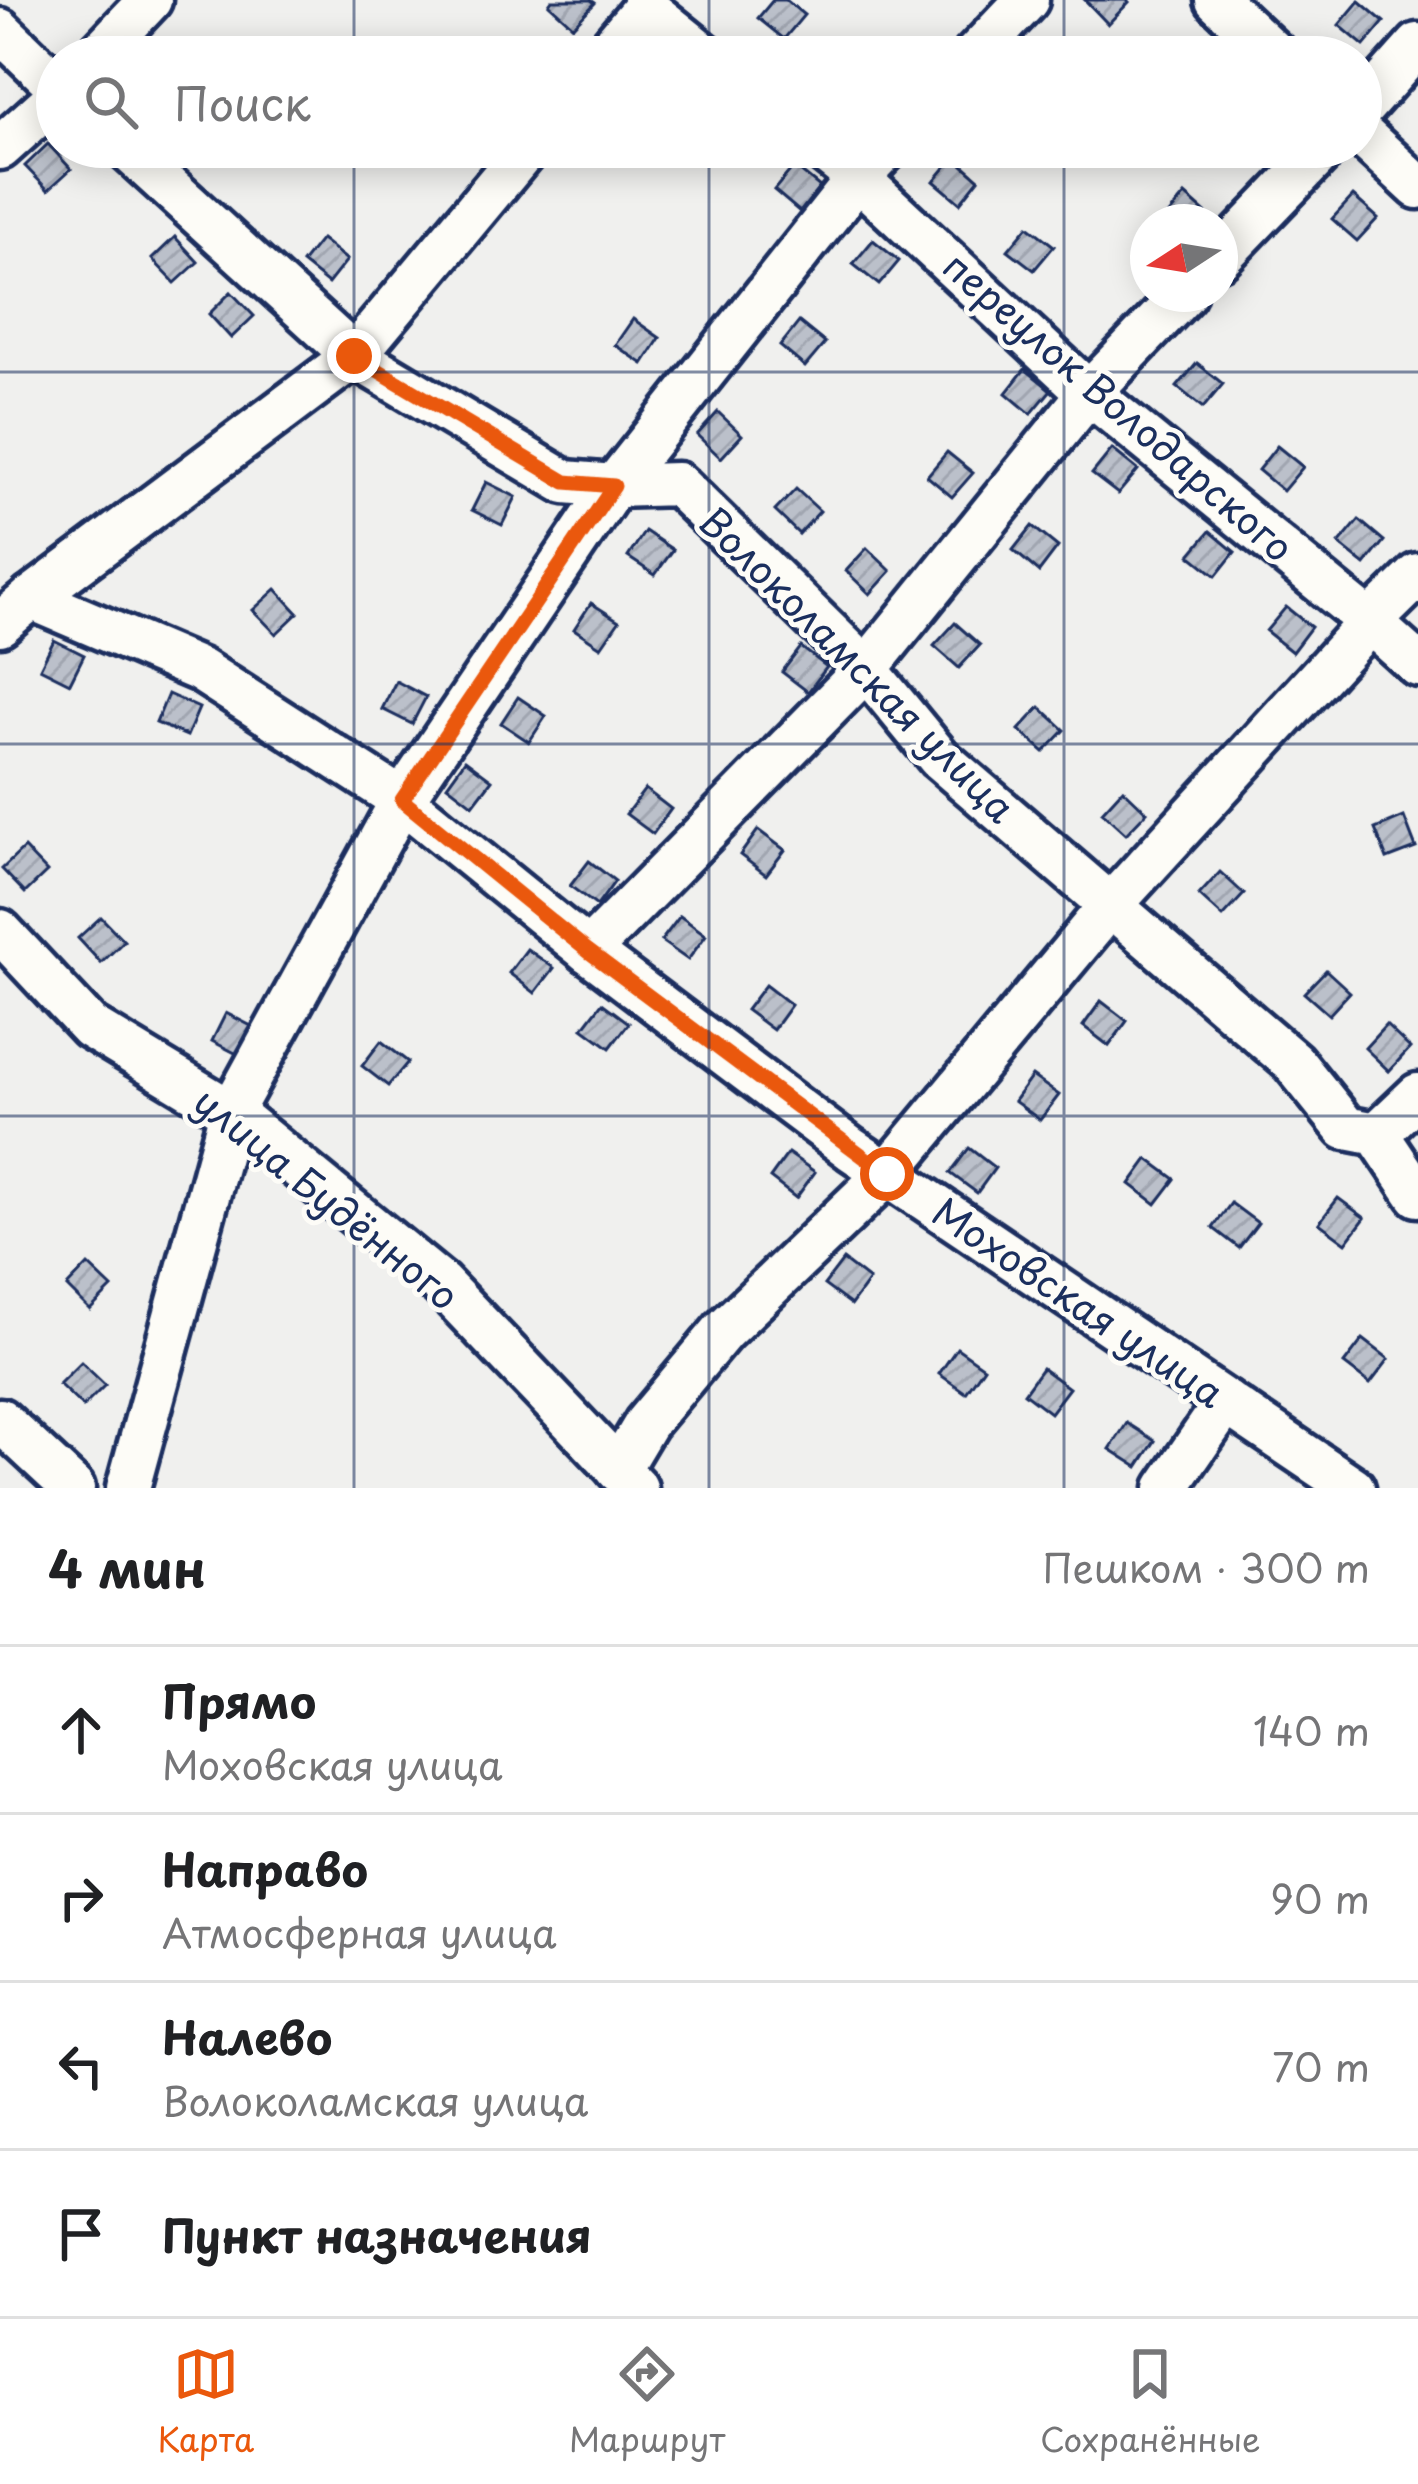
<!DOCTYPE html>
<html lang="ru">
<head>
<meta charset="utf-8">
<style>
  :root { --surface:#fff; --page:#f6f6f6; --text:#202124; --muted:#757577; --line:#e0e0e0; --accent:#ea580c }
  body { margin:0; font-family:"Playpen Sans",sans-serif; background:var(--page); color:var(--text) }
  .compass { position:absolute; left:1130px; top:204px; width:108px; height:108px; border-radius:50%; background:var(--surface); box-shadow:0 6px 30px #0003; rotate:258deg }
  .stop { position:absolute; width:36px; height:36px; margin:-27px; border:9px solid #ea580c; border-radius:50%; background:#fff }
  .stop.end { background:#ea580c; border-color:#fff; box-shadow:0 3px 12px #0008 }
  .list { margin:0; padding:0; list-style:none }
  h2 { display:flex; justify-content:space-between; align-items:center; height:156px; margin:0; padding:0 48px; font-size:51px }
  h2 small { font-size:39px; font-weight:400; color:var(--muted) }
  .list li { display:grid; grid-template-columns:78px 1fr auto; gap:36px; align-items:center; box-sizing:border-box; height:168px; padding:0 48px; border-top:3px solid var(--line) }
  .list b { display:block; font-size:45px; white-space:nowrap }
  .list p { margin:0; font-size:39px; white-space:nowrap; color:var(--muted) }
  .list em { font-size:39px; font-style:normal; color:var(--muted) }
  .icon { flex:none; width:66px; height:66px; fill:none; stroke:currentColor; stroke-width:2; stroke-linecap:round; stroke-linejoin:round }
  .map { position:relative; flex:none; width:1418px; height:1488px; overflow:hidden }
  .search { position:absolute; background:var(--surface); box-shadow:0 6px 30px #0003; left:36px; right:36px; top:36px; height:132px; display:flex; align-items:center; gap:30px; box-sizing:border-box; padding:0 42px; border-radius:66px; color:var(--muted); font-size:45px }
  .sheet { height:828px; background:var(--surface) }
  nav { display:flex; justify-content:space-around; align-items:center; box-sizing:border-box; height:168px; border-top:3px solid var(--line); background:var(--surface); font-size:33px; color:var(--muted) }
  nav a { display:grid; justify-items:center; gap:6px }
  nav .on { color:var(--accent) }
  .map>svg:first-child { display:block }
  .building { fill:url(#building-hatch); stroke:#1b2f5e; stroke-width:3 }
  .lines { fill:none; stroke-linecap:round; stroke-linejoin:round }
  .minor-casing { stroke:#1b2f5e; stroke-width:51 }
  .minor { stroke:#fdfcf7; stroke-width:42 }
  .route { stroke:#ea580c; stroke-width:15 }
  .grid { fill:none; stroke:#1b2f5e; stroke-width:3; stroke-opacity:0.55 }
  .labels { text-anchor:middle; stroke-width:10; stroke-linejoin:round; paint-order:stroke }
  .street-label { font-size:39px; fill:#1b2f5e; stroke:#fdfcf7 }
</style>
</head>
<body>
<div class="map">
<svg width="1418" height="1488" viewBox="0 0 1418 1488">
  <defs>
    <pattern id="building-hatch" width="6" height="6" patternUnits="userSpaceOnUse" patternTransform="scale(3)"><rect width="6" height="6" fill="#bbc0ca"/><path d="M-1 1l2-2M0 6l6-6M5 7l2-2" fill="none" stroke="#a0a5b0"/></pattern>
  </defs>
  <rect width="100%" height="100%" fill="#f0f0ee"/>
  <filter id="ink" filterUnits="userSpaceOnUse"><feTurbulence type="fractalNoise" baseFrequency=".00833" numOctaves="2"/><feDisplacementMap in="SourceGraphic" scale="24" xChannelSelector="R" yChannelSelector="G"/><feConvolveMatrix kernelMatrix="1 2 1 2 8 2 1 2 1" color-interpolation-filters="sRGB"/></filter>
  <g filter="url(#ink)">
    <g class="building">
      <path d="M552,0H591L595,3L573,26L549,4Z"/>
      <path d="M773,0H786L804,15L784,39L758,18Z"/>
      <path d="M1085,0H1127L1129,2L1108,24Z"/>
      <path d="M1359,1L1384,22L1364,46L1339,25Z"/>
      <path d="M48,144L71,169L48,190L25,166Z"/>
      <path d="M954,157L979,179L960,203L934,181Z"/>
      <path d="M794,166L820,187L800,212L774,190Z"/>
      <path d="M1185,195L1210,217L1206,222H1169L1165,219Z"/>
      <path d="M1353,196L1378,218L1357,241L1332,219Z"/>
      <path d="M1028,226L1054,246L1034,270L1008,250Z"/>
      <path d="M175,237L198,262L175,283L152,259Z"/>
      <path d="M321,239L347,260L328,284L302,263Z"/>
      <path d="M873,240L899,261L879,285L853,264Z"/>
      <path d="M231,292L254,316L231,338L209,314Z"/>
      <path d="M633,319L660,338L643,364L615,345Z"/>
      <path d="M799,322L825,343L805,367L780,346Z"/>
      <path d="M1197,363L1223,384L1203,408L1177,387Z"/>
      <path d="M1025,369L1051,390L1031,414L1006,393Z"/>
      <path d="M718,412L742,435L721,458L697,435Z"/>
      <path d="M1277,446L1303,467L1283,491L1258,470Z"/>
      <path d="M1112,449L1138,470L1118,494L1092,474Z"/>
      <path d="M947,452L973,473L952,497L927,476Z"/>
      <path d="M486,482L516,497L502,525L472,510Z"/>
      <path d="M796,489L820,511L799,534L775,511Z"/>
      <path d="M1359,520L1384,541L1365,565L1339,544Z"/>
      <path d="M1032,526L1058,547L1039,572L1013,550Z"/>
      <path d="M645,531L673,550L655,575L628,557Z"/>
      <path d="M1210,531L1235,552L1216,576L1190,555Z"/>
      <path d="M867,548L891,571L870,594L846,571Z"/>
      <path d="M276,589L298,613L276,634L253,610Z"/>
      <path d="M591,603L619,621L601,647L574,629Z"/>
      <path d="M1286,607L1311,627L1292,652L1266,631Z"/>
      <path d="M955,623L980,645L959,668L934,646Z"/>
      <path d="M54,640L84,655L70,683L40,668Z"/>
      <path d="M801,647L827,667L808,692L782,672Z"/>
      <path d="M396,681L426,697L412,724L382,709Z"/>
      <path d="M168,694L199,708L187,736L156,723Z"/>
      <path d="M518,697L546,716L529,742L501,723Z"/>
      <path d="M1040,707L1065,730L1044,752L1019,730Z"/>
      <path d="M465,760L492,780L473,805L447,785Z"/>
      <path d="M645,789L671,809L653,834L626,814Z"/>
      <path d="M1123,789L1147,812L1126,834L1102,812Z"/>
      <path d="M1404,817L1416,848L1387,859L1375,829Z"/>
      <path d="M758,830L785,850L766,875L740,855Z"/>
      <path d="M24,848L47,872L25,893L2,869Z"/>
      <path d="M589,861L615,881L597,906L570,886Z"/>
      <path d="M1220,872L1244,894L1223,917L1199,895Z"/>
      <path d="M680,916L706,935L688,960L661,941Z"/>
      <path d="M101,917L124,941L101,963L78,938Z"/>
      <path d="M527,949L554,968L535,993L509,973Z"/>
      <path d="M1326,970L1350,992L1329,1015L1304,993Z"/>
      <path d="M765,985L791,1005L773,1030L746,1010Z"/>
      <path d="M1101,1001L1127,1021L1109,1046L1083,1026Z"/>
      <path d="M602,1003L629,1023L610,1048L583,1028Z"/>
      <path d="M226,1013L255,1028L241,1056L212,1041Z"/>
      <path d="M1386,1025L1410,1048L1389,1071L1365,1048Z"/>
      <path d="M381,1041L408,1062L388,1086L362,1066Z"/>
      <path d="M1032,1076L1059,1095L1040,1120L1014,1101Z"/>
      <path d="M969,1148L995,1168L977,1193L950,1173Z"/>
      <path d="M788,1153L815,1172L796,1198L770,1178Z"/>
      <path d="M1148,1159L1175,1179L1156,1204L1130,1184Z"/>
      <path d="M1338,1198L1365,1218L1346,1243L1319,1223Z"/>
      <path d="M1231,1203L1258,1223L1239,1248L1213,1228Z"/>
      <path d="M843,1260L869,1280L851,1305L824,1285Z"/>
      <path d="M88,1265L112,1288L90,1310L67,1287Z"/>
      <path d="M1363,1339L1389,1359L1370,1384L1344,1364Z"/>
      <path d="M957,1348L984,1367L966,1393L939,1374Z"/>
      <path d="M81,1362L105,1385L83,1407L59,1384Z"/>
      <path d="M1042,1368L1069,1388L1050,1413L1024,1393Z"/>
      <path d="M1127,1423L1155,1441L1138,1467L1110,1449Z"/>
    </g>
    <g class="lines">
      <g class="minor-casing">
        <g id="minor">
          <path d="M644,0L645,7L707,57"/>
          <path d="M1217,0L1278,57"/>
          <path d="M0,30L57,85"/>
          <path d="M96,57L150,0"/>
          <path d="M603,57L645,7"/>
          <path d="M973,57L1027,0"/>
          <path d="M1361,109L1418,45"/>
          <path d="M1361,134L1418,187"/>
          <path d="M125,147L354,356L565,482L614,486L677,484L866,669L939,758L1293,1062L1346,1128L1377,1134L1418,1195"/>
          <path d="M819,147L858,178L1089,393L1370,622L1418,665"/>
          <path d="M0,148L57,97"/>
          <path d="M1220,257L1326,147"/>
          <path d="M31,598L200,670L402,800L588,951L851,1149L1353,1488"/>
          <path d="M0,624L31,598L354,356L528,147"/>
          <path d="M0,931L90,1027L231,1112L441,1284L636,1488"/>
          <path d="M588,951L866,669L1089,393L1184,294"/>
          <path d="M1377,1134L1418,1095"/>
          <path d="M0,1420L73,1488"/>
          <path d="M618,1470L646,1423L723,1331L887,1174L1109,907L1370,622L1418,575"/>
          <path d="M128,1488L231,1112L402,800L614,486L858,178L888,147"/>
          <path d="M1167,1488L1226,1402"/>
        </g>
      </g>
      <use href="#minor" class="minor"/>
    </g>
  </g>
  <g class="lines" filter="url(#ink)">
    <path class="route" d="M354,356L566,482L614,486L402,800L588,951L887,1174"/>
  </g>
  <path class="grid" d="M354,0V57M709,0V57M1064,0V57M354,147V1488M709,147V1488M1064,147V1488M0,372H1418M0,744H1418M0,1116H1418"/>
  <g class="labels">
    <g class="street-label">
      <text transform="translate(1118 407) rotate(41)" y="14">переулок Володарского</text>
      <text transform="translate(857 665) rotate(45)" y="14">Волоколамская улица</text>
      <text transform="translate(326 1199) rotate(39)" y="14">улица Будённого</text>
      <text transform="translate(1078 1303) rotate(34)" y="14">Моховская улица</text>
    </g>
  </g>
</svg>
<svg class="compass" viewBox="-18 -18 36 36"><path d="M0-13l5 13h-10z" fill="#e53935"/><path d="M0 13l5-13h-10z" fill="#757577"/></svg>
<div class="stop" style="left:887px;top:1174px"></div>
<div class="stop end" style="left:354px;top:356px"></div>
<div class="search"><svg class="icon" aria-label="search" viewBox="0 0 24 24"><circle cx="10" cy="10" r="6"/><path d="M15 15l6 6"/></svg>Поиск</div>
</div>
<section class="sheet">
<h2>4 мин<small>Пешком · 300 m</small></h2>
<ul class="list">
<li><svg class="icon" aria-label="ahead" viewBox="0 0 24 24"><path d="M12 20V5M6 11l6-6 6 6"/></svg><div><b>Прямо</b><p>Моховская улица</p></div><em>140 m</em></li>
<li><svg class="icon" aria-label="right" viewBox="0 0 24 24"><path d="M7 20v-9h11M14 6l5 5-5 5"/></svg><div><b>Направо</b><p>Атмосферная улица</p></div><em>90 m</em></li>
<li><svg class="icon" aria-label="left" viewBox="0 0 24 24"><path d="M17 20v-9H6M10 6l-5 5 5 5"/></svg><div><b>Налево</b><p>Волоколамская улица</p></div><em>70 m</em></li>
<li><svg class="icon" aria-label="arrive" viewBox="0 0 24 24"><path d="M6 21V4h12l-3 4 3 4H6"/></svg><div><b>Пункт назначения</b></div></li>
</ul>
</section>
<nav>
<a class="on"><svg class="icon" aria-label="map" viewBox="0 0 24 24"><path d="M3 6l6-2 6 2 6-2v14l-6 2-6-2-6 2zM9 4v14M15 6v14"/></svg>Карта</a>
<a><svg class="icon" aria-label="directions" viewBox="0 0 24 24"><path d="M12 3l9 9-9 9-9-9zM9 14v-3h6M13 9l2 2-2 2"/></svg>Маршрут</a>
<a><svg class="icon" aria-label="saved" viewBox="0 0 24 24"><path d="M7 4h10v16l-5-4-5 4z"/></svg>Сохранённые</a>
</nav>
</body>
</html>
